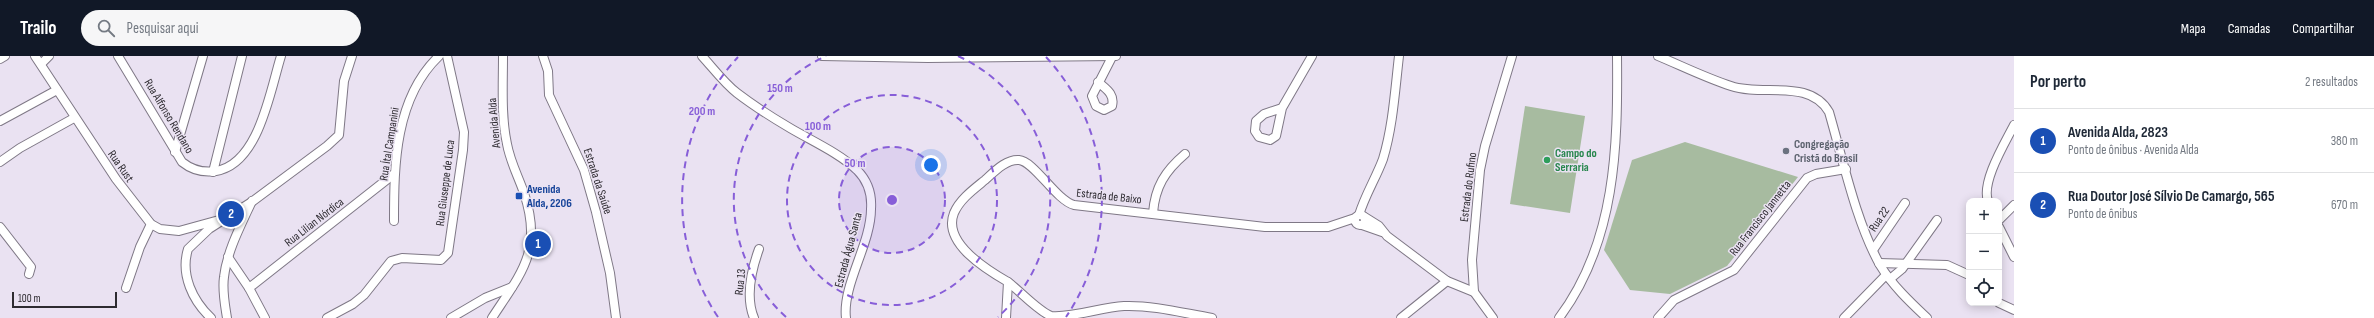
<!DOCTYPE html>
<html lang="pt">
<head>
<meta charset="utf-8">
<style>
  :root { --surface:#fff; --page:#f6f6f7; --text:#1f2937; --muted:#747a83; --line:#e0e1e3; --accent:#111827 }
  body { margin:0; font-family:"Sofia Sans Condensed",sans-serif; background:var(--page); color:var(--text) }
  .controls { position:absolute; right:12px; bottom:12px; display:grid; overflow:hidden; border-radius:8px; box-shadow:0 2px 10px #0003 }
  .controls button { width:36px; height:36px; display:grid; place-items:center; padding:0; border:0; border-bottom:1px solid var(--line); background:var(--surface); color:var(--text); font:20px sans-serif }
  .scale { position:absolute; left:12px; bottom:10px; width:105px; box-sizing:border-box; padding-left:4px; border:2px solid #2e2b31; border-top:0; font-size:11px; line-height:14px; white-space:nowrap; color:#2e2b31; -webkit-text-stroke:3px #eae2f2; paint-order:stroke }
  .you { position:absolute; left:931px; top:109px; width:14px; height:14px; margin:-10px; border:3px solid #fff; border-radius:50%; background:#1a73e8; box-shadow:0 0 0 6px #1a73e833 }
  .badge { display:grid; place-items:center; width:26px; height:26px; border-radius:50%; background:var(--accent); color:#fff; font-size:13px; font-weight:700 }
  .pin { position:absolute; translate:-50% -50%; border:2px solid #fff; box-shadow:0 1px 4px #0006 }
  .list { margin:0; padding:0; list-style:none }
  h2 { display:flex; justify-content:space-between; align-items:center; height:52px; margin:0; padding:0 16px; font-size:17px }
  h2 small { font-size:13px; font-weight:400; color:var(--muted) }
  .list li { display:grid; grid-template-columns:26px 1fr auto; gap:12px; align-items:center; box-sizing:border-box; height:64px; padding:0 16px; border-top:1px solid var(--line) }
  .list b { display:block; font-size:15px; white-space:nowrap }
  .list p { margin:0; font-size:13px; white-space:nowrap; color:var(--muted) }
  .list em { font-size:13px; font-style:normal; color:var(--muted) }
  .icon { flex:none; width:22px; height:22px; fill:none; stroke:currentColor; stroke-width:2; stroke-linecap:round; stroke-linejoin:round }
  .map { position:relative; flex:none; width:2014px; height:262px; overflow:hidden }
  header { display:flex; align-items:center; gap:24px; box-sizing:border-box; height:56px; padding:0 20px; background:var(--accent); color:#fff }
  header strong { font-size:19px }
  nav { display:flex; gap:22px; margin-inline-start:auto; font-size:14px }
  .search { width:280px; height:36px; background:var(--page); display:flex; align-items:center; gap:10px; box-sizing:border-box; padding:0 14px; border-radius:22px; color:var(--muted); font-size:15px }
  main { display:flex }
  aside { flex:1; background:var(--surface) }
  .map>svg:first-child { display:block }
  .green { fill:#a7bba0 }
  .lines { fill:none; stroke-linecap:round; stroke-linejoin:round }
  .minor-casing { stroke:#7f7886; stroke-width:10 }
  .minor { stroke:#fff; stroke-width:8 }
  .ring { fill:none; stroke:#875ed8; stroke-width:2; stroke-dasharray:7 5 }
  .worship-dot { fill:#6b7280; stroke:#eae2f2; stroke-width:1.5 }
  .leisure-dot { fill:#2e9e5b; stroke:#eae2f2; stroke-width:1.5 }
  .transit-dot { fill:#1a4fb4; stroke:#eae2f2; stroke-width:1.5 }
  .labels { text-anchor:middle; stroke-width:3; stroke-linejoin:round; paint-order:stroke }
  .street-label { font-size:12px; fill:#2e2b31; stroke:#eae2f2 }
  .worship-label { font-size:12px; font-weight:bold; fill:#5b616d; stroke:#eae2f2; text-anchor:start }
  .leisure-label { font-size:12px; font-weight:bold; fill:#27864d; stroke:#eae2f2; text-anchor:start }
  .transit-label { font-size:12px; font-weight:bold; fill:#164399; stroke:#eae2f2; text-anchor:start }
  .centre { fill:#875ed8; stroke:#eae2f2; stroke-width:2 }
  .ring-label { font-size:12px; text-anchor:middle; font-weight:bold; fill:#875ed8; stroke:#eae2f2; stroke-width:3; stroke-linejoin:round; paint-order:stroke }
</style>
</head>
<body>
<header>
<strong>Trailo</strong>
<div class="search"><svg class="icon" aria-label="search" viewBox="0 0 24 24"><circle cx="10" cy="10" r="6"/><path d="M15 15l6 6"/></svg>Pesquisar aqui</div>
<nav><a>Mapa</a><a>Camadas</a><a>Compartilhar</a></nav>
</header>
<main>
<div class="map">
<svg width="2014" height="262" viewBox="0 0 2014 262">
  <rect width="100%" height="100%" fill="#eae2f2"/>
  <g class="green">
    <path d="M1525,50L1585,60L1570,157L1510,148Z"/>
    <path d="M1685,86L1798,121L1727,210L1670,238L1630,234L1604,194L1632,104Z"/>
  </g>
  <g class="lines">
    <g class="minor-casing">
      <g id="minor">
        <path d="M35,0L116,123L151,168L160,173L179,175L219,164"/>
        <path d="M118,0L182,106C192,114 203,117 216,115C259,108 270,35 281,0"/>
        <path d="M543,0L548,15L549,39L584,114L596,156L610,217L616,262"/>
        <path d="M702,0C713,12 724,27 737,37C754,50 773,62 790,72C812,85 839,97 857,114C868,125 872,139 871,153C871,188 842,229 846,262"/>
        <path d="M822,0L928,2L1116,0"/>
        <path d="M1658,0C1682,10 1706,22 1731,30C1763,41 1809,22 1829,56C1843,104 1856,166 1880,209C1892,229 1910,246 1927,262"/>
        <path d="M0,3L5,0"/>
        <path d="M41,8L49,0"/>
        <path d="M1098,26C1106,33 1115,38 1112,50L1104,54L1096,50L1092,40L1112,1"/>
        <path d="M1282,52L1264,58L1256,65L1255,75L1259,81L1270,84L1276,80L1282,52L1312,0"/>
        <path d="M0,65L57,34"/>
        <path d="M175,96L203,0"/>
        <path d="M0,106L20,92L74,62"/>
        <path d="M213,116L242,0"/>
        <path d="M1988,145C1981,126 2005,87 2014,69"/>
        <path d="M1153,157C1155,131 1165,115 1185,98"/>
        <circle cx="1360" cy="164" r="5"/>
        <path d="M1359,159C1365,139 1376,122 1383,103C1393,70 1395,34 1399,0"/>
        <path d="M1363,160L1379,170L1387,180L1447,225L1474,236"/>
        <path d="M1999,164L2014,149"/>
        <path d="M394,165C394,108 395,42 439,0"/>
        <path d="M1362,169L1382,176"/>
        <path d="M0,171L31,211L29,218"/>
        <path d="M1999,171L2014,201"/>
        <path d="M1873,194L1905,147"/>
        <path d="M228,201L249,232L265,262"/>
        <path d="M1879,207L1947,209L1969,219"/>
        <path d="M1890,223L1902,213L1937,164"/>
        <path d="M1008,226C1020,235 1038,255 1051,260C1074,262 1101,251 1124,250C1153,249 1183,257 1212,262"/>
        <path d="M126,232L140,191L151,168"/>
        <path d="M249,232L394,118"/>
        <path d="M1999,247L2014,254"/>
        <path d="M211,262C193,245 180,219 188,193L209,173L253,145L327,90L339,79L344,25L352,0"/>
        <path d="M227,262C225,249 222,235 224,221C227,195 241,169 252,145"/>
        <path d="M327,262L353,248L364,239L391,205L402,202L441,204L448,197L463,94L464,76L447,0"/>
        <path d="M451,262L485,242L512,231"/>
        <path d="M492,262C522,216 543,194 524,137C518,120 510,105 507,88C501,60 503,29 503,0"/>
        <path d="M754,262C745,240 751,215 759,193"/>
        <path d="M1006,262L1008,226C987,214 942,187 954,157C960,143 974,133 985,124C994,116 1006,103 1019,104C1034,105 1056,144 1074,149L1265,171H1328L1355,162"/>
        <path d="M1401,262L1447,225"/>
        <path d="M1493,262L1474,236L1472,204L1480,114L1485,90L1512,0"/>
        <path d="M1559,262C1616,186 1618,90 1617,0"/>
        <path d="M1658,262L1674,244L1734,214L1807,122L1816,118L1846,113"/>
        <path d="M1844,262L1886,219"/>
      </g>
    </g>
    <use href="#minor" class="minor"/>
  </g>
  <circle cx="892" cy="144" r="53" fill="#875ed8" fill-opacity=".12"/>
  <g class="ring">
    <circle cx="892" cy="144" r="53"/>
    <circle cx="892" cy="144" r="105"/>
    <path d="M786 261A158 158 0 0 1 826 0M958 0A158 158 0 0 1 998 261"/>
    <path d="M718 261A210 210 0 0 1 738 1M1046 1A210 210 0 0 1 1066 261"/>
  </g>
  <circle class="worship-dot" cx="1786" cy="95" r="4"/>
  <circle class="leisure-dot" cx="1547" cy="104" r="4"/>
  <rect class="transit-dot" x="515" y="136" width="8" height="8" rx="2"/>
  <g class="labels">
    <g class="street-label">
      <text transform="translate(169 60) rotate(59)" y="4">Rua Alfonso Rendano</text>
      <text transform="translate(494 67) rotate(-95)" y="4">Avenida Alda</text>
      <text transform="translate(389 88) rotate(-81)" y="4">Rua Ítal Campanini</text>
      <text transform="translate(121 110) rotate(55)" y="4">Rua Rust</text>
      <text transform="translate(598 125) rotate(72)" y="4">Estrada da Saúde</text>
      <text transform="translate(445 127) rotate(-83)" y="4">Rua Giuseppe de Luca</text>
      <text transform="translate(1468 131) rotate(-83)" y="4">Estrada do Rufino</text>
      <text transform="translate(1109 140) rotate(6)" y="4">Estrada de Baixo</text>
      <text transform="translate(1760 162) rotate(-52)" y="4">Rua Francisco Jannetta</text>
      <text transform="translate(1879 163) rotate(-56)" y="4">Rua 22</text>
      <text transform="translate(314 166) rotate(-38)" y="4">Rua Lilian Nórdica</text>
      <text transform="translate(848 194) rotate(-75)" y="4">Estrada Água Santa</text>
      <text transform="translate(740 226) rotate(-84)" y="4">Rua 13</text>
    </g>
    <g class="worship-label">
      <text x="1794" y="92">Congregação<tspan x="1794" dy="14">Cristã do Brasil</tspan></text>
    </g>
    <g class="leisure-label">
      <text x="1555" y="101">Campo do<tspan x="1555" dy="14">Serraria</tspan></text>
    </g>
    <g class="transit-label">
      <text x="527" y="137">Avenida<tspan x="527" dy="14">Alda, 2206</tspan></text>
    </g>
  </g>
  <circle cx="892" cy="144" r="6" class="centre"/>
  <g class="ring-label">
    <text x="780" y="36">150 m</text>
    <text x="702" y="59">200 m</text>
    <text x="818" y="74">100 m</text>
    <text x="855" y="111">50 m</text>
  </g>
</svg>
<div class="controls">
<button>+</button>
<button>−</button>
<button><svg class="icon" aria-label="locate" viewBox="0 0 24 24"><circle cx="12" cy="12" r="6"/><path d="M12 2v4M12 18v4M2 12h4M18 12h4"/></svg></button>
</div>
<div class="scale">100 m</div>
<div class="you"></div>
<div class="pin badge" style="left:538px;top:188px;background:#1a4fb4">1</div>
<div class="pin badge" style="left:231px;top:158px;background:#1a4fb4">2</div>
</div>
<aside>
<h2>Por perto<small>2 resultados</small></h2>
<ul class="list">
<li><span class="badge" style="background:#1a4fb4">1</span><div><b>Avenida Alda, 2823</b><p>Ponto de ônibus · Avenida Alda</p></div><em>380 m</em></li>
<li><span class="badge" style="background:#1a4fb4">2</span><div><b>Rua Doutor José Sílvio De Camargo, 565</b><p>Ponto de ônibus</p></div><em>670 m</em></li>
</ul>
</aside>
</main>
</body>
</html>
